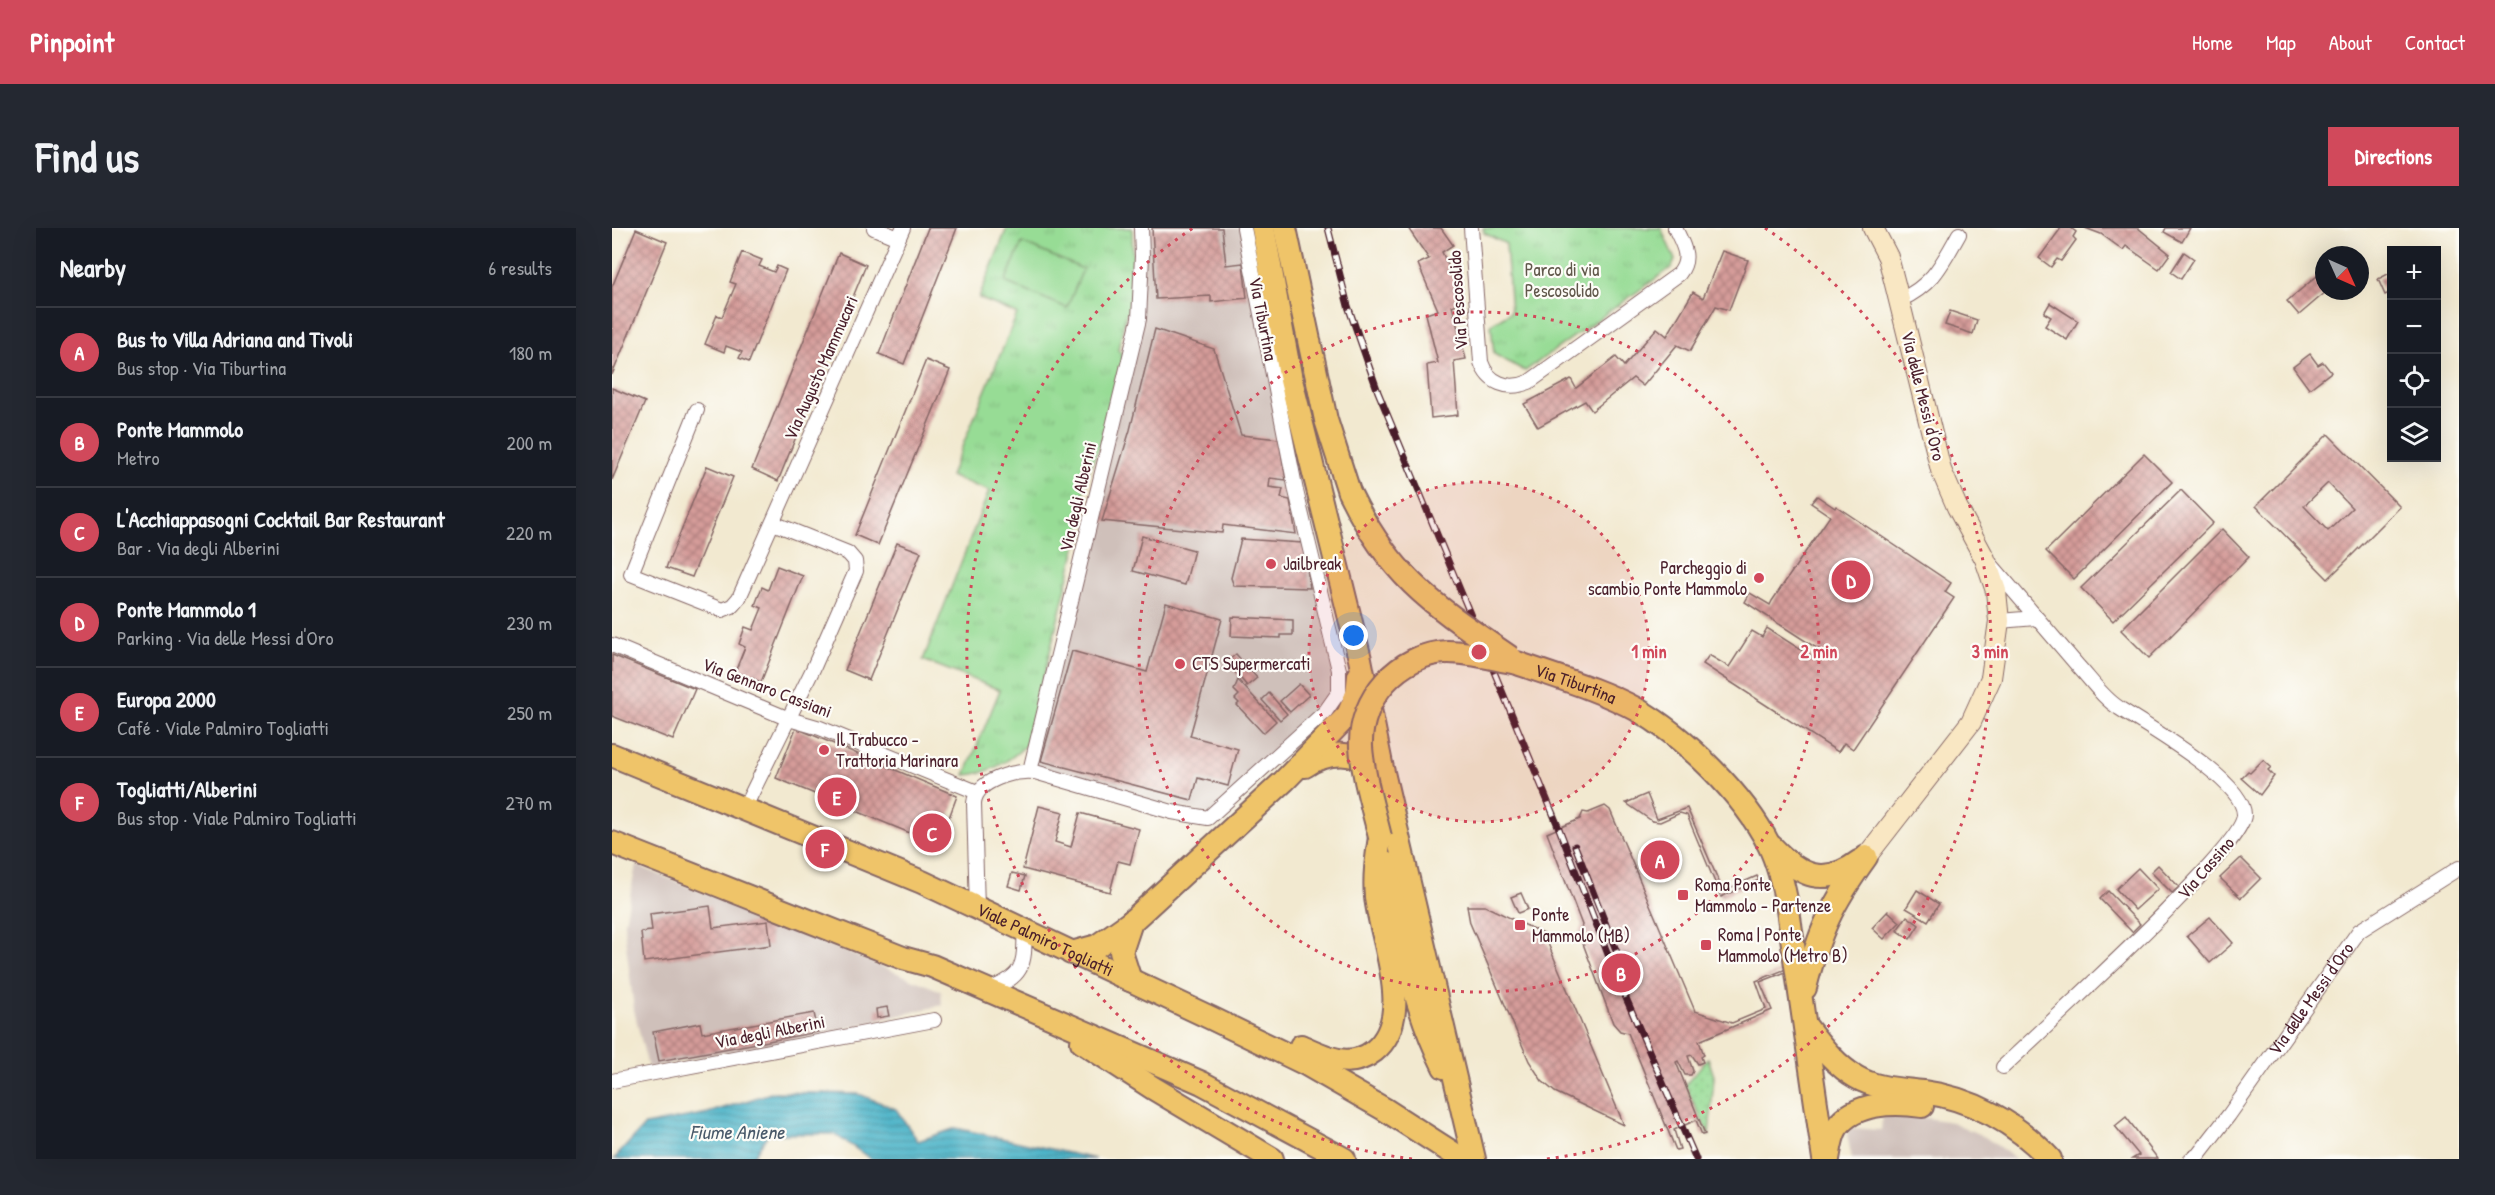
<!DOCTYPE html>
<html lang="en">
<head>
<meta charset="utf-8">
<style>
  :root { --surface:#171b24; --page:#242831; --text:#f1f3f6; --muted:#9ea1a6; --line:#363941; --accent:#d1495b }
  body { margin:0; font-family:"Patrick Hand",sans-serif; background:var(--page); color:var(--text) }
  .controls { position:absolute; right:18px; top:18px; display:grid; overflow:hidden; border-radius:0px; box-shadow:0 6px 24px #0002 }
  .controls button { width:54px; height:54px; display:grid; place-items:center; padding:0; border:0; border-bottom:2px solid var(--line); background:var(--surface); color:var(--text); font:30px sans-serif }
  .compass { position:absolute; left:1703px; top:18px; width:54px; height:54px; border-radius:50%; background:var(--surface); box-shadow:0 6px 24px #0002; rotate:135deg }
  .you { position:absolute; left:742px; top:408px; width:21px; height:21px; margin:-15px; border:4px solid #fff; border-radius:50%; background:#1a73e8; box-shadow:0 0 0 9px #1a73e833 }
  .badge { display:grid; place-items:center; width:39px; height:39px; border-radius:50%; background:var(--accent); color:#fff; font-size:20px; font-weight:700 }
  .pin { position:absolute; translate:-50% -50%; border:3px solid #fff; box-shadow:0 2px 6px #0006 }
  .list { margin:0; padding:0; list-style:none }
  h2 { display:flex; justify-content:space-between; align-items:center; height:78px; margin:0; padding:0 24px; font-size:26px }
  h2 small { font-size:20px; font-weight:400; color:var(--muted) }
  .list li { display:grid; grid-template-columns:39px 1fr auto; gap:18px; align-items:center; box-sizing:border-box; height:90px; padding:0 24px; border-top:2px solid var(--line) }
  .list b { display:block; font-size:22px; white-space:nowrap }
  .list p { margin:0; font-size:20px; white-space:nowrap; color:var(--muted) }
  .list em { font-size:20px; font-style:normal; color:var(--muted) }
  .icon { flex:none; width:33px; height:33px; fill:none; stroke:currentColor; stroke-width:2; stroke-linecap:round; stroke-linejoin:round }
  .map { position:relative; flex:none; width:1847px; height:931px; overflow:hidden; border-radius:0px }
  header { display:flex; align-items:center; gap:36px; box-sizing:border-box; height:84px; padding:0 30px; background:var(--accent); color:#fff }
  header strong { font-size:28px }
  nav { display:flex; gap:33px; margin-inline-start:auto; font-size:21px }
  .intro { display:flex; align-items:center; justify-content:space-between; box-sizing:border-box; height:144px; padding:0 36px }
  h1 { margin:0; font-size:42px }
  .button { padding:15px 27px; border-radius:0px; background:var(--accent); color:#fff; font-size:21px; font-weight:700 }
  main { display:flex; gap:36px; padding:0 36px }
  aside { flex:1; background:var(--surface); border-radius:0px; box-shadow:0 6px 24px #0002 }
  .map>svg:first-child { display:block }
  .industrial { fill:#cfc0ba }
  .grass { fill:url(#grass-tufts); stroke:#707e60; stroke-width:1.5 }
  .garden { fill:url(#garden-dots); stroke:#707e60; stroke-width:1.5 }
  .pitch { fill:#97dc95; stroke:#707e60; stroke-width:1.5 }
  .water { fill:url(#water-rules); stroke:#4a697a; stroke-width:1.5 }
  .building { fill:url(#building-cross-hatch); fill-rule:evenodd }
  .lines { fill:none; stroke-linecap:round; stroke-linejoin:round }
  .street-casing { stroke:#856665; stroke-width:16 }
  .secondary-casing { stroke:#856665; stroke-width:22 }
  .primary-casing { stroke:#856665; stroke-width:26 }
  .street { stroke:#fff; stroke-width:14 }
  .secondary { stroke:#f9e7c3; stroke-width:20 }
  .primary { stroke:#efc469; stroke-width:22 }
  .rail-casing { stroke:#4a1f2b; stroke-width:7 }
  .rail { stroke:#fdfcf7; stroke-width:4.5; stroke-dasharray:14; stroke-linecap:butt }
  .primary-bridge-casing { stroke:#856665; stroke-width:26; stroke-linecap:butt }
  .primary-bridge { stroke:#efc469; stroke-width:22 }
  .ring { fill:none; stroke:#d1495b; stroke-width:3; stroke-dasharray:3 6 }
  .poi-dot { fill:#d1495b; stroke:#fdfcf7; stroke-width:2 }
  .labels { text-anchor:middle; stroke-width:4.5; stroke-linejoin:round; paint-order:stroke }
  .park-label { font-size:18px; fill:#61584b; stroke:#fdfcf7 }
  .street-label { font-size:18px; fill:#4a1f2b; stroke:#fdfcf7 }
  .poi-label { font-size:18px; fill:#4a1f2b; stroke:#fdfcf7; text-anchor:start }
  .water-label { font-size:20px; font-style:italic; fill:#4a5a6a; stroke:#fdfcf7 }
  .centre { fill:#d1495b; stroke:#fdfcf7; stroke-width:3 }
  .ring-label { font-size:18px; text-anchor:middle; font-weight:bold; fill:#d1495b; stroke:#fdfcf7; stroke-width:4.5; stroke-linejoin:round; paint-order:stroke }
</style>
</head>
<body>
<header>
<strong>Pinpoint</strong>
<nav><a>Home</a><a>Map</a><a>About</a><a>Contact</a></nav>
</header>
<div class="intro"><h1>Find us</h1><a class="button">Directions</a></div>
<main>
<aside>
<h2>Nearby<small>6 results</small></h2>
<ul class="list">
<li><span class="badge">A</span><div><b>Bus to Villa Adriana and Tivoli</b><p>Bus stop · Via Tiburtina</p></div><em>180 m</em></li>
<li><span class="badge">B</span><div><b>Ponte Mammolo</b><p>Metro</p></div><em>200 m</em></li>
<li><span class="badge">C</span><div><b>L'Acchiappasogni Cocktail Bar Restaurant</b><p>Bar · Via degli Alberini</p></div><em>220 m</em></li>
<li><span class="badge">D</span><div><b>Ponte Mammolo 1</b><p>Parking · Via delle Messi d'Oro</p></div><em>230 m</em></li>
<li><span class="badge">E</span><div><b>Europa 2000</b><p>Café · Viale Palmiro Togliatti</p></div><em>250 m</em></li>
<li><span class="badge">F</span><div><b>Togliatti/Alberini</b><p>Bus stop · Viale Palmiro Togliatti</p></div><em>270 m</em></li>
</ul>
</aside>
<div class="map">
<svg width="1847" height="931" viewBox="0 0 1847 931">
  <defs>
    <pattern id="grass-tufts" width="24" height="20" patternUnits="userSpaceOnUse" patternTransform="scale(1.5)"><rect width="24" height="20" fill="#97dc95"/><path d="M3 7l-1-3M5 7V3M7 7l1-3M15 17l-1-3M17 17v-4M19 17l1-3" fill="none" stroke="#84bc81"/></pattern>
    <pattern id="garden-dots" width="8" height="8" patternUnits="userSpaceOnUse" patternTransform="scale(1.5)"><rect width="8" height="8" fill="#97dc95"/><path d="M2 2h.1M6 6h.1" fill="none" stroke="#84bc81" stroke-width="1.8" stroke-linecap="round"/></pattern>
    <pattern id="water-rules" width="6" height="5" patternUnits="userSpaceOnUse" patternTransform="scale(1.5)"><rect width="6" height="5" fill="#4ab3c8"/><path d="M0 2.5h6" fill="none" stroke="#4091a3"/></pattern>
    <pattern id="building-cross-hatch" width="8" height="8" patternUnits="userSpaceOnUse" patternTransform="scale(1.5)"><rect width="8" height="8" fill="#d59c9a"/><path d="M0 0l8 8M0 8l8-8" fill="none" stroke="#af7f7e"/></pattern>
  </defs>
  <rect width="100%" height="100%" fill="#fdfcf7"/>
  <filter id="ink" filterUnits="userSpaceOnUse"><feTurbulence type="fractalNoise" baseFrequency=".0167" numOctaves="2"/><feDisplacementMap in="SourceGraphic" scale="12" xChannelSelector="R" yChannelSelector="G"/><feConvolveMatrix kernelMatrix="1 2 1 2 8 2 1 2 1" color-interpolation-filters="sRGB"/></filter>
  <filter id="wash" filterUnits="userSpaceOnUse"><feTurbulence type="fractalNoise" baseFrequency=".008" numOctaves="4" result="noise"/><feDisplacementMap in="SourceGraphic" scale="24" xChannelSelector="R" yChannelSelector="G"/><feGaussianBlur stdDeviation="1.35" result="paint"/><feColorMatrix in="noise" values="0 0 0 0 0 0 0 0 0 0 0 0 0 0 0 0 0 1.4 0 .05"/><feComposite in="paint" operator="in"/></filter>
  <g filter="url(#wash)">
    <rect width="100%" height="100%" fill="#f2e9d0"/>
    <g class="industrial">
      <path d="M529,0H632L727,464L600,587L418,543L527,91Z"/>
      <path d="M24,637L329,763L330,777L214,805L36,840L22,782L12,699Z"/>
      <path d="M1271,883L1340,894L1373,909L1404,931H1240L1235,906L1239,900L1269,902Z"/>
    </g>
    <g class="grass">
      <path d="M395,0H520L522,79L514,86L506,122L513,128L489,217C475,239 468,270 470,295L415,516C398,533 377,546 353,547L388,462L311,432L377,263L338,248L405,86L367,70Z"/>
      <path d="M871,0H1049L1063,32L1060,39L913,143L882,126L879,96L899,84L894,16L872,5Z"/>
    </g>
    <path class="garden" d="M1096,830L1102,848L1097,907L1073,857Z"/>
    <path class="pitch" d="M410,15L471,41L455,80L393,54Z"/>
    <path class="water" d="M162,864L247,866L284,881L306,913L344,900L483,931H259L222,906H156L140,931H2L33,897L96,885Z"/>
    <g id="blocks">
      <g class="building">
        <path d="M316,0H345L292,136L267,126Z"/>
        <path d="M540,0H610L614,37L631,35L635,70L599,74V68L544,71Z"/>
        <path d="M796,0H829L841,17L830,24L852,73L840,78L854,131L842,133L846,187L819,190L815,137L826,135L814,86L826,82L806,36L817,31Z"/>
        <path d="M1449,0H1459L1464,4L1461,9L1464,12L1449,33L1445,31L1439,39L1427,30Z"/>
        <path d="M1473,0H1526L1558,26L1547,41L1514,18L1511,22L1489,6Z"/>
        <path d="M1554,0H1578L1570,14L1552,4Z"/>
        <path d="M24,1L55,14L0,147V59Z"/>
        <path d="M1110,23L1136,32L1117,82L1104,78L1078,123L1065,117L1031,158L1021,150L980,183L973,173L926,199L912,176L959,151L964,160L1004,129L1012,138L1045,100L1055,108L1081,64L1091,70Z"/>
        <path d="M130,24L150,32L147,38L162,44L165,38L174,42L137,134L127,130L130,124L114,118L112,124L93,116L105,87L110,89L124,56L118,54Z"/>
        <path d="M1572,24L1582,31L1569,51L1559,44Z"/>
        <path d="M227,25L254,37L166,253L140,241Z"/>
        <path d="M1710,44L1712,63H1715L1687,87L1675,73Z"/>
        <path d="M1780,44V71L1777,65L1773,67L1766,51Z"/>
        <path d="M1438,75L1466,93L1455,112L1433,98L1439,89L1432,85Z"/>
        <path d="M1338,83L1365,92L1361,106L1333,97Z"/>
        <path d="M543,101L602,121L629,207L667,211L674,252L658,250L657,259L671,261L669,270L678,272L684,306L611,297L610,305L490,293L518,202Z"/>
        <path d="M1698,126L1706,137L1711,134L1719,144L1697,161L1681,139Z"/>
        <path d="M314,132L338,142L266,317L243,307Z"/>
        <path d="M0,160L33,174L0,252Z"/>
        <path d="M1716,206L1788,279L1716,351L1644,278ZM1716,255L1740,280L1716,303L1692,278Z"/>
        <path d="M1532,226L1560,254L1462,351L1434,323Z"/>
        <path d="M95,238L121,249L80,349L54,340Z"/>
        <path d="M1569,262L1601,295L1501,393L1469,360Z"/>
        <path d="M1205,268L1223,280L1224,278L1339,355L1333,364L1342,370L1241,521L1232,515L1226,524L1091,436L1097,427L1117,439L1140,403L1150,409L1155,400L1200,429L1206,421L1133,374L1138,365L1158,377L1160,373L1218,288L1199,275Z"/>
        <path d="M1610,301L1637,329L1537,430L1509,402Z"/>
        <path d="M530,308L582,322L573,357L521,343Z"/>
        <path d="M629,311L691,315L698,360L622,358L619,350Z"/>
        <path d="M285,315L309,324L257,452L233,442Z"/>
        <path d="M165,338L191,348L149,454L123,444L133,419L127,416L133,399L141,402L150,380L143,377L150,359L156,362Z"/>
        <path d="M554,375L610,391L578,508L626,521L616,558L586,550L580,572L429,533L460,423L535,444Z"/>
        <path d="M620,389L681,392V407H669V410L619,408Z"/>
        <path d="M624,426L645,450L635,458L615,434Z"/>
        <path d="M0,427L83,461L61,512L0,488Z"/>
        <path d="M626,452L664,493L651,505L625,477L627,475L623,471L627,467L622,462Z"/>
        <path d="M687,456L697,467L678,484L668,473Z"/>
        <path d="M657,465L675,486L668,492L650,472Z"/>
        <path d="M184,500L345,568L327,617L164,550Z"/>
        <path d="M1651,532L1659,539L1656,542L1662,548L1648,567L1629,550L1636,543L1638,545Z"/>
        <path d="M1035,566L1045,591L1075,580L1111,663L1145,648L1147,652L1109,669L1075,587L1068,585L1048,594L1040,593L1014,575Z"/>
        <path d="M427,578L451,584L443,614L459,619L468,585L527,601L518,636L506,633L498,664L411,641Z"/>
        <path d="M993,578L998,582L1083,783L1120,795L1154,781L1144,753L1174,741V744L1148,754L1160,782L1087,813L1092,827L1089,829L1091,834L1086,836L1080,827L1076,828L1081,843L1079,847H1073L1066,833L1064,834L1093,906L1090,907L1084,892L1062,902L1068,921L1064,922L1016,805L1008,803L1001,795L967,705L970,697L935,605L968,591L971,584L976,585Z"/>
        <path d="M1629,630L1649,650L1629,670L1608,650Z"/>
        <path d="M1546,637L1567,659L1560,665L1539,644Z"/>
        <path d="M1526,640L1546,661L1523,682L1504,661Z"/>
        <path d="M400,645L413,648L409,662L396,658Z"/>
        <path d="M1305,662L1327,676L1316,693L1294,680Z"/>
        <path d="M1496,663L1528,696L1520,704L1488,671Z"/>
        <path d="M909,665L916,681L906,685L899,669Z"/>
        <path d="M98,678L101,700L156,693L159,717L32,734L29,704L40,703L38,686Z"/>
        <path d="M855,678H873L932,706L1012,897L943,864L930,853L917,833L858,695Z"/>
        <path d="M1276,683L1288,694L1272,711L1260,700Z"/>
        <path d="M1295,688L1307,697L1298,711L1285,702Z"/>
        <path d="M1598,689L1621,715L1598,735L1575,708Z"/>
        <path d="M275,779L277,788L265,790L264,781Z"/>
        <path d="M202,785L206,804L47,833L41,804L88,795L90,805Z"/>
        <path d="M1514,889L1546,931H1520L1527,927L1503,898Z"/>
      </g>
    </g>
  </g>
  <g filter="url(#ink)">
    <use href="#blocks" fill-opacity="0" stroke="#856665" stroke-width="1.5"/>
    <g class="lines">
      <g class="street-casing">
        <g id="street">
          <path d="M262,0L286,10"/>
          <path d="M859,0L869,134C876,155 896,163 917,154L1067,46C1080,30 1071,17 1063,0"/>
          <path d="M1288,72C1321,57 1330,36 1347,6"/>
          <path d="M85,182L19,346L110,382L120,378L127,370L291,0"/>
          <path d="M1377,334C1407,369 1436,403 1466,438C1479,452 1491,470 1507,480C1534,498 1633,553 1632,587C1631,621 1426,805 1391,839"/>
          <path d="M1387,393L1424,390"/>
          <path d="M0,417L177,491L208,500L365,564"/>
          <path d="M418,543L527,91L530,28L529,0"/>
          <path d="M132,581L201,441L244,343L243,333L236,325L161,295"/>
          <path d="M365,681L362,575C364,552 403,542 423,544L560,584L596,590L713,484L727,464V442L684,263L632,0"/>
          <path d="M376,762C410,749 414,738 412,703"/>
          <path d="M0,853L322,792"/>
          <path id="s1" d="M1579,931L1586,927L1617,887L1747,703L1847,640"/>
        </g>
      </g>
      <g class="secondary-casing">
        <path id="secondary" d="M1254,629L1359,494L1379,450L1387,393L1384,363L1373,331L1345,279L1329,242L1283,56L1276,29L1261,0"/>
      </g>
      <g class="primary-casing">
        <g id="primary">
          <path d="M651,0L679,152L748,431L769,536L862,931"/>
          <path d="M673,0L714,192L737,264"/>
          <path id="s2" d="M905,435C944,449 987,461 1024,481C1072,508 1132,567 1157,617C1167,637 1172,660 1176,682L1212,931"/>
          <path id="s3" d="M0,527L310,654L599,790L692,835L772,881L850,931"/>
          <path d="M693,538C714,524 745,520 763,543"/>
          <path d="M0,615L291,730L320,738L590,855L732,931"/>
          <path d="M1160,619C1188,648 1212,660 1248,633"/>
          <path d="M773,635C788,705 800,775 832,839"/>
          <path d="M459,725L485,718L519,694L672,553L736,487L745,466L747,448"/>
          <path d="M518,752L509,724L519,694"/>
          <path d="M1193,760C1207,703 1220,676 1254,629"/>
          <path d="M1193,797C1208,816 1223,837 1244,849C1264,861 1288,861 1311,864C1359,870 1405,895 1438,931"/>
          <path d="M470,814L541,860L660,931"/>
          <path d="M689,818C713,829 738,842 762,823C804,789 769,713 764,669C762,649 765,629 768,609"/>
          <path d="M1216,931C1218,921 1219,908 1225,899C1243,874 1283,874 1310,878"/>
        </g>
      </g>
      <use href="#street" class="street"/>
      <use href="#secondary" class="secondary"/>
      <use href="#primary" class="primary"/>
      <g class="rail-casing">
        <g id="rail">
          <path d="M716,0L736,78L766,164L946,598L1004,747L1084,931"/>
          <path d="M963,618L1019,760"/>
        </g>
      </g>
      <use href="#rail" class="rail"/>
      <g class="primary-bridge-casing">
        <g id="primary-bridge">
          <path d="M737,264C779,351 822,377 899,430"/>
          <path d="M768,609C761,580 751,549 749,519C747,471 787,425 836,424C859,424 882,431 905,435"/>
        </g>
      </g>
      <use href="#primary-bridge" class="primary-bridge"/>
    </g>
  </g>
  <circle cx="867" cy="424" r="170" fill="#d1495b" fill-opacity=".12"/>
  <g class="ring">
    <circle cx="867" cy="424" r="170"/>
    <circle cx="867" cy="424" r="340"/>
    <path d="M800 931A511 511 0 0 1 581 0M1153 0A511 511 0 0 1 934 931"/>
  </g>
  <g class="poi-dot">
    <circle cx="659" cy="336" r="6"/>
    <circle cx="1147" cy="350" r="6"/>
    <circle cx="568" cy="436" r="6"/>
    <circle cx="212" cy="522" r="6"/>
    <rect x="1065" y="661" width="12" height="12" rx="3"/>
    <rect x="902" y="691" width="12" height="12" rx="3"/>
    <rect x="1088" y="711" width="12" height="12" rx="3"/>
  </g>
  <g class="labels">
    <g class="park-label">
      <text x="950" y="48">Parco di via<tspan x="950" dy="21">Pescosolido</tspan></text>
    </g>
    <g class="street-label">
      <text transform="translate(846 72) rotate(-94)" y="6">Via Pescosolido</text>
      <text transform="translate(651 91) rotate(79)" y="6">Via Tiburtina</text>
      <text transform="translate(209 140) rotate(-66)" y="6">Via Augusto Mammucari</text>
      <text transform="translate(1311 168) rotate(76)" y="6">Via delle Messi d'Oro</text>
      <text transform="translate(466 269) rotate(-77)" y="6">Via degli Alberini</text>
      <text dy="6" stroke="none"><textPath href="#s2" startOffset="62">Via Tiburtina</textPath></text>
      <text transform="translate(155 460) rotate(21)" y="6">Via Gennaro Cassiani</text>
      <text transform="translate(1594 640) rotate(-49)" y="6">Via Cassino</text>
      <text dy="6" stroke="none"><textPath href="#s3" startOffset="471">Viale Palmiro Togliatti</textPath></text>
      <text dy="6" stroke="none"><textPath href="#s1" startOffset="201">Via delle Messi d'Oro</textPath></text>
      <text transform="translate(158 804) rotate(-11)" y="6">Via degli Alberini</text>
    </g>
    <g class="poi-label">
      <text x="671" y="342">Jailbreak</text>
      <text x="1135" y="346" text-anchor="end">Parcheggio di<tspan x="1135" dy="21">scambio Ponte Mammolo</tspan></text>
      <text x="580" y="442">CTS Supermercati</text>
      <text x="224" y="518">Il Trabucco -<tspan x="224" dy="21">Trattoria Marinara</tspan></text>
      <text x="1083" y="663">Roma Ponte<tspan x="1083" dy="21">Mammolo - Partenze</tspan></text>
      <text x="920" y="693">Ponte<tspan x="920" dy="21">Mammolo (MB)</tspan></text>
      <text x="1106" y="713">Roma | Ponte<tspan x="1106" dy="21">Mammolo (Metro B)</tspan></text>
    </g>
    <g class="water-label">
      <text x="125" y="911">Fiume Aniene</text>
    </g>
  </g>
  <circle cx="867" cy="424" r="9" class="centre"/>
  <g class="ring-label">
    <text x="1037" y="430">1 min</text>
    <text x="1207" y="430">2 min</text>
    <text x="1378" y="430">3 min</text>
  </g>
</svg>
<div class="controls">
<button>+</button>
<button>−</button>
<button><svg class="icon" aria-label="locate" viewBox="0 0 24 24"><circle cx="12" cy="12" r="6"/><path d="M12 2v4M12 18v4M2 12h4M18 12h4"/></svg></button>
<button><svg class="icon" aria-label="layers" viewBox="0 0 24 24"><path d="M12 4l9 5-9 5-9-5zM3 14l9 5 9-5"/></svg></button>
</div>
<svg class="compass" viewBox="-18 -18 36 36"><path d="M0-13l5 13h-10z" fill="#e53935"/><path d="M0 13l5-13h-10z" fill="#9ea1a6"/></svg>
<div class="you"></div>
<div class="pin badge" style="left:1048px;top:632px">A</div>
<div class="pin badge" style="left:1009px;top:745px">B</div>
<div class="pin badge" style="left:320px;top:605px">C</div>
<div class="pin badge" style="left:1239px;top:352px">D</div>
<div class="pin badge" style="left:225px;top:569px">E</div>
<div class="pin badge" style="left:213px;top:621px">F</div>
</div>
</main>
</body>
</html>
